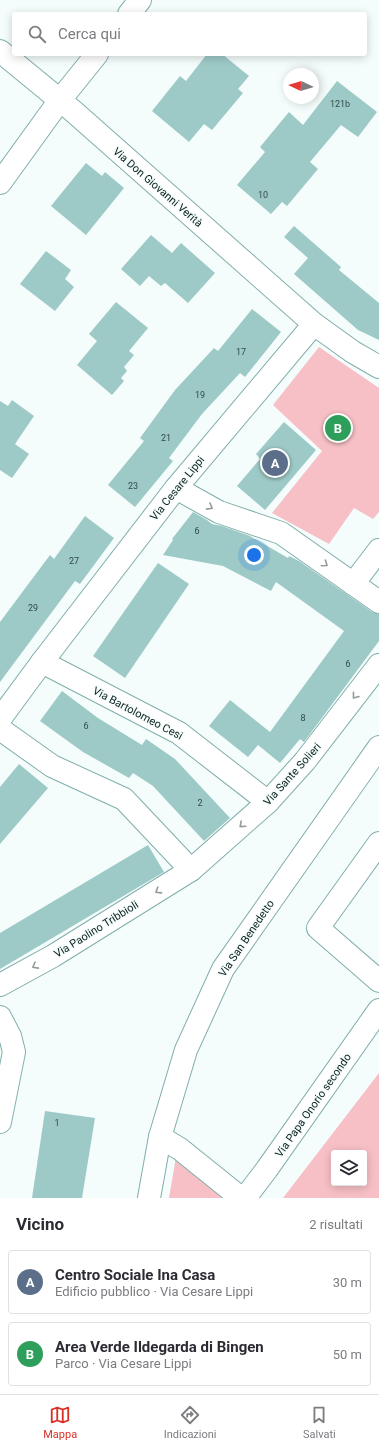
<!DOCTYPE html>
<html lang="it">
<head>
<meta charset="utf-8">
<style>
  :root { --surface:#fff; --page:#f7f7f7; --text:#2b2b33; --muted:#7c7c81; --line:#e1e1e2; --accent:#d93025 }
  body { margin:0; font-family:Roboto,sans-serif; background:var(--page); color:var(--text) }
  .controls { position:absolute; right:12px; bottom:12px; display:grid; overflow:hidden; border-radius:4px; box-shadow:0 2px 10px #0003 }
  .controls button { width:36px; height:36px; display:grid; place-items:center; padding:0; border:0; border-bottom:1px solid var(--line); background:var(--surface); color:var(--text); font:20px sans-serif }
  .compass { position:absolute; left:283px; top:68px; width:36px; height:36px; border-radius:50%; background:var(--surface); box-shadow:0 2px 10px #0003; rotate:274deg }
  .you { position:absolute; left:254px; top:555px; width:14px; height:14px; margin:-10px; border:3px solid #fff; border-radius:50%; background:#1a73e8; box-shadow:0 0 0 6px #1a73e833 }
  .badge { display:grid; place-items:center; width:26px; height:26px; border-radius:50%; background:var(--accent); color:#fff; font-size:13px; font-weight:700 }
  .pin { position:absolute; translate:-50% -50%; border:2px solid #fff; box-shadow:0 1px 4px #0006 }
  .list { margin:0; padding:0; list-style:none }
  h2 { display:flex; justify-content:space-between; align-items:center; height:52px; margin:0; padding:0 16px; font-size:17px }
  h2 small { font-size:13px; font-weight:400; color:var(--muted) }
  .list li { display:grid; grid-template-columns:26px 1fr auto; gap:12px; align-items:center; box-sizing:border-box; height:64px; margin:0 8px 8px; padding:0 8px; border:1px solid var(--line); border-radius:4px }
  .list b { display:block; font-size:15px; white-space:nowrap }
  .list p { margin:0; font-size:13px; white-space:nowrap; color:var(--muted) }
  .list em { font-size:13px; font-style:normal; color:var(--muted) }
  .icon { flex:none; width:22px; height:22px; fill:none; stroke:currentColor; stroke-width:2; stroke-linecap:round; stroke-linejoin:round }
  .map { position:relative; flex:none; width:379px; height:1198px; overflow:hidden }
  .search { position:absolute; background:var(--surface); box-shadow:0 2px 10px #0003; left:12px; right:12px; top:12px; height:44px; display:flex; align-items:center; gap:10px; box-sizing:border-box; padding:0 14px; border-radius:4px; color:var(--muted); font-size:15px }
  .sheet { height:196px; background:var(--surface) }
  nav { display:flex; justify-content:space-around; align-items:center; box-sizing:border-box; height:56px; border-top:1px solid var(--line); background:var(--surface); font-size:11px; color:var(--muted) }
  nav a { display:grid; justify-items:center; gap:2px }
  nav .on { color:var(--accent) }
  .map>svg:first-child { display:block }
  .green { fill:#f7c0c6; fill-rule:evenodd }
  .building { fill:#9dcac7 }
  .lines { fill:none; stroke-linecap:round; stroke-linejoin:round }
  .minor-casing { stroke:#81aeab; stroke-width:24 }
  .minor { stroke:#fff; stroke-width:22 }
  .oneway { stroke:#939b9a }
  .labels { text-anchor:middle; stroke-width:3; stroke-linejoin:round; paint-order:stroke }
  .number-label { font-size:9px; fill:#324a49 }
  .street-label { font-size:11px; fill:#0e201f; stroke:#f4fdfc }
</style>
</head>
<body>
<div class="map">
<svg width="379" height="1198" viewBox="0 0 379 1198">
  <rect width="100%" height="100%" fill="#f4fdfc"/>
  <g class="green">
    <path d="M319,347L379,388V512L373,519L354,508L329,544L272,513L322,451L273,405Z"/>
    <path d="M379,1073V1198H283ZM334,1153H364V1183H334Z"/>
    <path d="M177,1151L241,1198H169Z"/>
  </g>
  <g class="building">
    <path d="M207,54H222L249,76L238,89L243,93L212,130L204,124L189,142L152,111L180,76L186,81Z"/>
    <path d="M337,81L377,112L358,137L341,125L310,162L318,169L287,206L282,202L271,214L237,185L265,152L260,147L289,112L303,125Z"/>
    <path d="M86,163L102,176L105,172L124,188L86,235L51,206Z"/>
    <path d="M294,226L341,267L339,270L379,303V340L358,330L294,274L308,258L284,237Z"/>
    <path d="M151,235L172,253L181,243L215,273L188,303L165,283L161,286L149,276L140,286L121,269Z"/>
    <path d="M46,251L71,270L65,279L74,287L55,311L20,284Z"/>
    <path d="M116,302L148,328L129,351L134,355L124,367L127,371L121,378L124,381L112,395L77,365L97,341L89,334Z"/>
    <path d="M252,309L281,332L245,377L240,373L202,414L169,458L173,461L135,507L108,485L144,441L140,438L175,390L214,348L218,351Z"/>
    <path d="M12,400L34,416L15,444L29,454L12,478L0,470V401L8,406Z"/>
    <path d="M284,422L316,450L265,510L237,486L260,459L256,454Z"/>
    <path d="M193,512L207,520L212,524L222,526L250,536L288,558L289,556L299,561L372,612L379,614V641L304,742L300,739L280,763L258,745L248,757L209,726L230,700L270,732L344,631L276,582L271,591L223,566L163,555L173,540L172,539Z"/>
    <path d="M85,516L114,538L80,584L75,581L0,682V622L50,555L54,559Z"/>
    <path d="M158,563L189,584L125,678L93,656Z"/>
    <path d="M62,691L98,718L142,745L146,739L175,759L230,818L204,841L153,786L133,773L129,778L83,752L40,721Z"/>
    <path d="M19,764L48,788L0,844V787Z"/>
    <path d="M148,845L164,872L0,969V933Z"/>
    <path d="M45,1111L95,1118L82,1198H32Z"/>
  </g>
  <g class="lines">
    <g class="minor-casing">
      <g id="minor">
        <path d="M129,14L140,0"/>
        <path d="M0,51L73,111L314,324L353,352L379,367"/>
        <path d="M0,183L60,100L97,54"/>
        <path d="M176,488L219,512L281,533L379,602"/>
        <path d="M353,584L379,550"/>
        <path d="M42,662L179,733L268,802"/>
        <path d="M0,719L42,662L176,488L314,324"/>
        <path d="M0,729L52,766L124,799L191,870"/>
        <path d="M379,843L318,928L379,981"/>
        <path d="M0,985L53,956L191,870L268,802L305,761L379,665"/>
        <path d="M0,1017L10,1036L14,1052L0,1122"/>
        <path d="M160,1137L180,1149L241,1198"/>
        <path d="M149,1198L160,1137L186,1050L223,969L379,747"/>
        <path d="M245,1198L267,1169L379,1010"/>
      </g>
    </g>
    <use href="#minor" class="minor"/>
  </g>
  <defs><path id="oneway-chevron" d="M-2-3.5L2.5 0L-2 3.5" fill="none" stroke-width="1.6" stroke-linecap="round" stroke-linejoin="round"/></defs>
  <g class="oneway">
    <use href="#oneway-chevron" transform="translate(210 507) rotate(29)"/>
    <use href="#oneway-chevron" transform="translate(325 564) rotate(35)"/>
    <use href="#oneway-chevron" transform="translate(355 696) rotate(128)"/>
    <use href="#oneway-chevron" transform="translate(242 825) rotate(138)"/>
    <use href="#oneway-chevron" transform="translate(158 891) rotate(148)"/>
    <use href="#oneway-chevron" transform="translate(35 966) rotate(151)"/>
  </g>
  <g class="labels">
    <g class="number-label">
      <text x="340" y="107">121b</text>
      <text x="263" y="198">10</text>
      <text x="241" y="355">17</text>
      <text x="200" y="398">19</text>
      <text x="166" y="441">21</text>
      <text x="133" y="489">23</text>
      <text x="197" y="534">6</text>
      <text x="74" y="564">27</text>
      <text x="33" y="611">29</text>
      <text x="348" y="667">6</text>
      <text x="303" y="721">8</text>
      <text x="86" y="729">6</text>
      <text x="200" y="806">2</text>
      <text x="57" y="1126">1</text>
    </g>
    <g class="street-label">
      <text transform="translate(158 187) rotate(41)" y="4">Via Don Giovanni Verità</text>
      <text transform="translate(177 488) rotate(-51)" y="4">Via Cesare Lippi</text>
      <text transform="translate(138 713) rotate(28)" y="4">Via Bartolomeo Cesi</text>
      <text transform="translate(292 774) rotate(-48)" y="4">Via Sante Solieri</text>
      <text transform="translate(96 929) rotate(-32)" y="4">Via Paolino Tribbioli</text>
      <text transform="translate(246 938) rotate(-56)" y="4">Via San Benedetto</text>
      <text transform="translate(313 1105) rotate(-55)" y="4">Via Papa Onorio secondo</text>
    </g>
  </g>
</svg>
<div class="controls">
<button><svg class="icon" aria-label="layers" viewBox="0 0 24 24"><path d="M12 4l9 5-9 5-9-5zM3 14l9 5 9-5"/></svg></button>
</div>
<svg class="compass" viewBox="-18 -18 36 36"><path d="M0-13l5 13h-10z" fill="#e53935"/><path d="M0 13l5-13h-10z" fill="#7c7c81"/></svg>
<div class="you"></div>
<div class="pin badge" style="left:275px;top:463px;background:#5c6f8a">A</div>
<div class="pin badge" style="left:338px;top:428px;background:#2e9e5b">B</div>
<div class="search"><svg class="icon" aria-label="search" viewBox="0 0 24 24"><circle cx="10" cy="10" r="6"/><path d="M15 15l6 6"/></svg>Cerca qui</div>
</div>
<section class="sheet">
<h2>Vicino<small>2 risultati</small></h2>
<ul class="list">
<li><span class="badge" style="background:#5c6f8a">A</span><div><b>Centro Sociale Ina Casa</b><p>Edificio pubblico · Via Cesare Lippi</p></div><em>30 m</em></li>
<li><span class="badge" style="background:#2e9e5b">B</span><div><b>Area Verde Ildegarda di Bingen</b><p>Parco · Via Cesare Lippi</p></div><em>50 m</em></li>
</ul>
</section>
<nav>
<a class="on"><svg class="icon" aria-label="map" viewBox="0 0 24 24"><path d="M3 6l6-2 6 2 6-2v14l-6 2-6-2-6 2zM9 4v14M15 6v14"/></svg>Mappa</a>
<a><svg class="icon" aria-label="directions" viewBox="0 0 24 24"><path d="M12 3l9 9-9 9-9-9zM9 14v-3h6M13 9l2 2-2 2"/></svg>Indicazioni</a>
<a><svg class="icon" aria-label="saved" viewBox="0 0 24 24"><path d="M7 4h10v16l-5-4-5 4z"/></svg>Salvati</a>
</nav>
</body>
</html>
